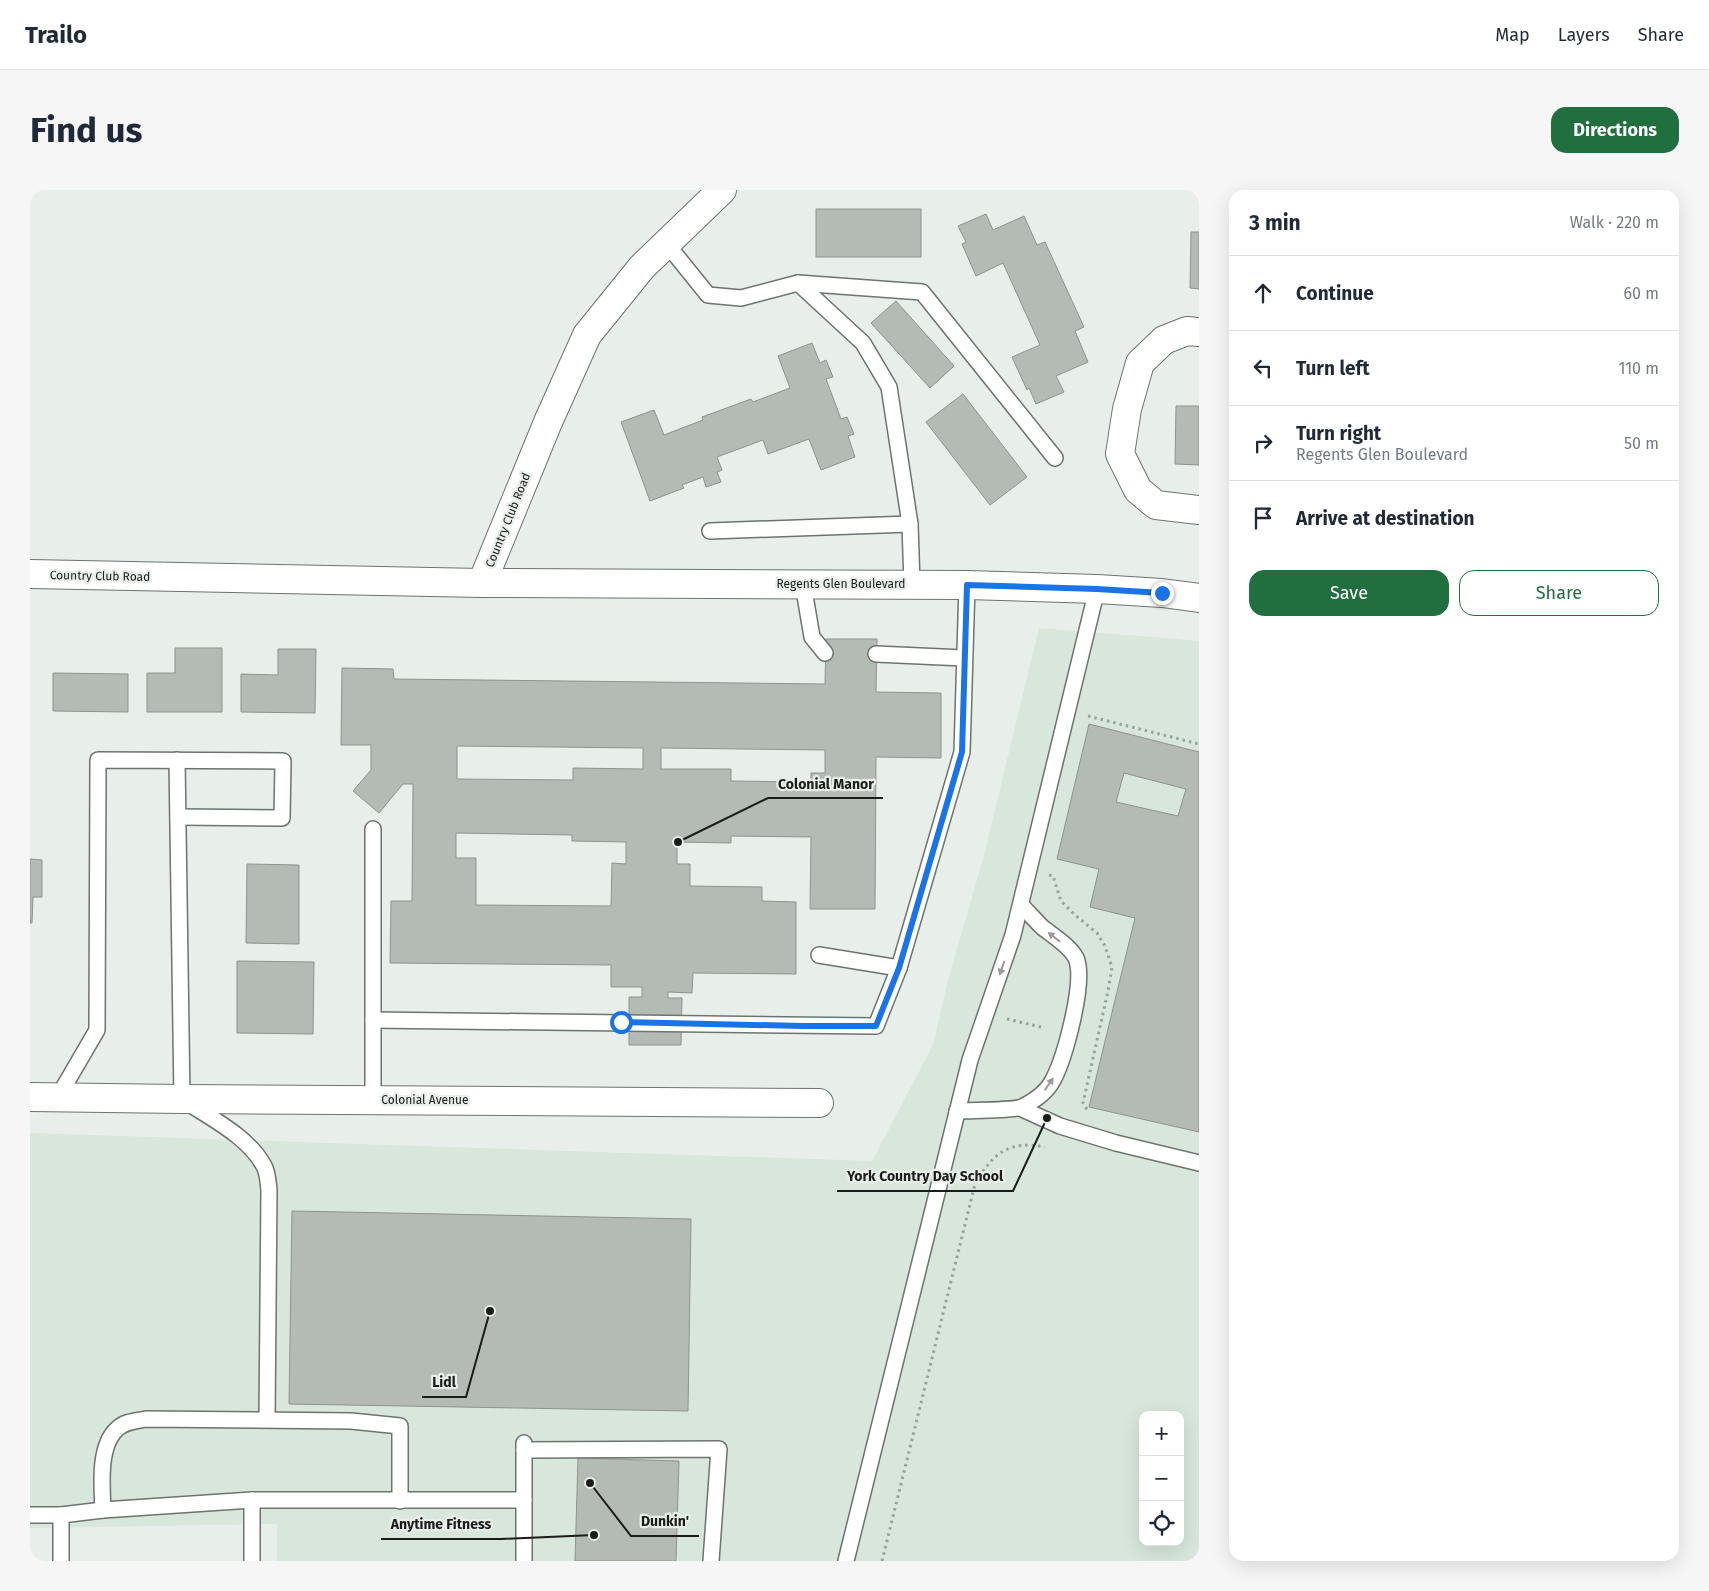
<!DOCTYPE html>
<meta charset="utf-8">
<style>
body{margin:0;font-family:"Fira Sans",sans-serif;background:#f6f6f7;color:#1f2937}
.controls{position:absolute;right:15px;bottom:15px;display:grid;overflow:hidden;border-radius:10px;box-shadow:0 5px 20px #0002}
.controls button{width:45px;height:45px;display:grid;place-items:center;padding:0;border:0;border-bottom:1px solid #e0e1e3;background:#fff;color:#1f2937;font:25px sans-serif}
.stop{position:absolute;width:15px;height:15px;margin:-11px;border:4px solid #1a73e8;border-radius:50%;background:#fff}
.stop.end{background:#1a73e8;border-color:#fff;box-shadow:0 1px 5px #0008}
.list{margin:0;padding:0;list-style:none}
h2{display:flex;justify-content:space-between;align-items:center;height:65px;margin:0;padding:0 20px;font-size:21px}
h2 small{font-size:16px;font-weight:400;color:#747a83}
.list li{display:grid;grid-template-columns:32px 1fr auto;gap:15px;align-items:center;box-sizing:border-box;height:75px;padding:0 20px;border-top:1px solid #e0e1e3}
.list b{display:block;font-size:19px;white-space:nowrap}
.list p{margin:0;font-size:16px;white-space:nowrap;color:#747a83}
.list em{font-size:16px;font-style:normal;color:#747a83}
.actions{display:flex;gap:10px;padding:15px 20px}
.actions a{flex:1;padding:11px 0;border:1px solid #216f3f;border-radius:15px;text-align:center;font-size:18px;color:#216f3f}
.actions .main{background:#216f3f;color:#fff}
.icon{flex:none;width:28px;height:28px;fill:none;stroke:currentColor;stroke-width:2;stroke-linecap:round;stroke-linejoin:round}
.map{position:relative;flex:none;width:1169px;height:1371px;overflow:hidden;border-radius:15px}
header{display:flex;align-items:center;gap:30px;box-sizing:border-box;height:70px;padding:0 25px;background:#fff;border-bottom:1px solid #e0e1e3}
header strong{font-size:24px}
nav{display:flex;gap:28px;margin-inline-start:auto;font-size:18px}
.intro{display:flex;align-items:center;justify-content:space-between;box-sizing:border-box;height:120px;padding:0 30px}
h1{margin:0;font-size:35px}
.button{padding:12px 22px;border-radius:15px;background:#216f3f;color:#fff;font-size:18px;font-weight:700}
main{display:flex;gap:30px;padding:0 30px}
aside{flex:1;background:#fff;border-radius:15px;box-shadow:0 5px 20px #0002}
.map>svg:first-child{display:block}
</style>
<header>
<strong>Trailo</strong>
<nav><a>Map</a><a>Layers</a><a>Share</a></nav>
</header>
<div class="intro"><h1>Find us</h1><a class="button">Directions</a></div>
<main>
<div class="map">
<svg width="1169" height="1371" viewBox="0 0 1169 1371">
<rect width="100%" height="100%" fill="#e8efea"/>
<path fill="#d8e6db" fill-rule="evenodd" d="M1009 438 1169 451V1371H247V1334L0 1338V943L842 971 903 855 918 790 953 669ZM1113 1225H1150V1352H1113Z"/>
<g fill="#b4bbb5" stroke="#8d938e" fill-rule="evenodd">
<rect x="786" y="19" width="105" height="48"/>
<path d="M956 24 963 40 994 26 1007 55 1015 52 1054 137 1045 141 1058 172 1026 186 1034 202 1006 214 999 198 997 200 982 167 1010 155 973 73 946 86 932 54 936 52 928 36Z"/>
<path d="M1161 42H1169V99L1160 98Z"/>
<path d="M866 111 924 176 900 198 841 133Z"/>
<path d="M782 153 790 173 796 170 803 187 796 189 811 229 817 227 824 244 818 246 825 267 791 280 779 249 738 264 733 250 687 267 692 280 687 282 691 292 676 297 673 287 652 295 654 298 620 311 591 232 624 220 634 245 673 230 672 227 721 209 723 212 760 198 748 166Z"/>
<path d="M933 204 997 287 960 315 896 232Z"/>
<path d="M1146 216H1169V275L1145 274Z"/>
<path d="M796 449H847L846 502 911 503V568L846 567 845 719H780L781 647 701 646V653L647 652V674H660V696L732 697V711L766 712V784L663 783 662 803 638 802V808H652L651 855H599V807H612V797H581V775L360 773 361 711H382L383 594H373L349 623 323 601 341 580V555H311L312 478 363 479 364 489 795 494ZM427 556 613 558V579L543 578V590L427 589ZM631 558 795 560V583H781V592L701 591V579H631ZM426 643 542 645V651L596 652V674L582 673 581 716 446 715V668H426Z"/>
<path d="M145 458H192V522H117V483H145Z"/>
<path d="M248 459H286L285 523 211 522V484L248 485Z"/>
<path d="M23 483 98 484V522L23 521Z"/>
<path d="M1059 534 1169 562V942L1059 917 1105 728 1060 717 1069 679 1027 669ZM1094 583 1156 599 1148 626 1086 612Z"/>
<path d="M0 669 12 670V707H3L2 733H0Z"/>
<path d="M217 674 269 675V754L216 753Z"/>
<path d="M207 771 284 772 283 844 207 843Z"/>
<path d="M262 1021 661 1029 658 1221 259 1214Z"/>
<path d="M548 1268 649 1271 646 1371H545Z"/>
</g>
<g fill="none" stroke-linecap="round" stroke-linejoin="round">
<defs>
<g id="lane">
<path d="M636 53 678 105 711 108 768 93 892 102 1025 268"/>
<path d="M768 93 833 153 859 197 880 334 882 394"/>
<path d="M680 341 880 334"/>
<path d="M773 394 782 447 795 463"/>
<path d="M846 464 934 468"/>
<path d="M147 570 152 909C180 928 218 946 234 976 238 983 238 993 239 1000L237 1229"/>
<path d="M789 765 869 778"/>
<path d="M343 830 846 836 869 778 932 562 937 395"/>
<path d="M28 907 67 840 68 570 253 571 252 628 148 627"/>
<path d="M343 910V639"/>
<path d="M990 918 1030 936 1086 953 1169 973"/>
<path d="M927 921C940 920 982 921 992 917 1004 911 1017 902 1023 890 1035 867 1056 791 1046 768 1039 755 1023 746 1012 737 1005 730 998 722 991 715"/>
<path d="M494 1260 689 1259 681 1371"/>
<path d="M73 1320C72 1297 68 1256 87 1239 95 1231 106 1231 116 1229L321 1231 370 1236V1311"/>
<path d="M0 1325H31L73 1320 222 1310H494"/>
<path d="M31 1325V1371"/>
<path d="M222 1371V1310"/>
<path d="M494 1371V1253"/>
<path d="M816 1371 940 870 983 745 1067 399"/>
</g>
<g id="street">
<path d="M1169 142 1157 141 1134 150 1110 173 1097 219 1090 264 1108 300 1126 315 1169 320"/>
<path d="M0 384 452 393 937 395 1067 399 1132 403 1169 408"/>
<path d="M452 393 518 232 557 145 612 77 692 0"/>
<path d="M0 907 152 909 789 913"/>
</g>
</defs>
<use href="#lane" stroke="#6d736e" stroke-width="18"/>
<use href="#street" stroke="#6d736e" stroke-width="30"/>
<g stroke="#9ba09c" stroke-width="3" stroke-dasharray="2.5 4" stroke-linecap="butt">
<path d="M1058 526 1169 554"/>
<path d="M1019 685 1023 686 1031 711 1045 725 1067 743 1075 756 1082 777 1078 801 1053 913 1058 921"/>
<path d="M977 829 1015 838"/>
<path d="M852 1371 945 994C963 963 979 950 1015 957"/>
</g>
<use href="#lane" stroke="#fff" stroke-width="15"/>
<use href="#street" stroke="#fff" stroke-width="28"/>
</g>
<defs><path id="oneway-solid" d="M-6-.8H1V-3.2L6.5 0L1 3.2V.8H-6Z" transform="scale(1.25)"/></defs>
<g fill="#989998">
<use href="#oneway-solid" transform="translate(1024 747) rotate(-142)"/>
<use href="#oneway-solid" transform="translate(972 778) rotate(109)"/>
<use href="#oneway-solid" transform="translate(1019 894) rotate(-55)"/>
</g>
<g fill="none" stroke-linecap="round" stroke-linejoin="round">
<path stroke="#1a73e8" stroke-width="6" d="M591 832 773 836H846L869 778 932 562 937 395 1067 399 1132 403"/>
</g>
<g text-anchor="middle" stroke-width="4.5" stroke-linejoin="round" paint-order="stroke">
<g font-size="12" fill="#1a1c1a" stroke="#e8efea">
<text transform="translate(478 330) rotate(-68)" y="4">Country Club Road</text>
<text transform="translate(70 386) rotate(1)" y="4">Country Club Road</text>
<text x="811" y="398">Regents Glen Boulevard</text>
<text x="395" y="914">Colonial Avenue</text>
</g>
</g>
<path fill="none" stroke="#1a1c1a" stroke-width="2" d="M648 652L738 608H853M1017 928L983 1001H807M460 1121L436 1207H392M560 1293L601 1346H669M564 1345L471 1349H351"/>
<g fill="#1a1c1a" stroke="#e8efea" stroke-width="2">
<circle cx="648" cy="652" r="5"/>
<circle cx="1017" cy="928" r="5"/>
<circle cx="460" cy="1121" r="5"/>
<circle cx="560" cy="1293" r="5"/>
<circle cx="564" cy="1345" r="5"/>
</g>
<g font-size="14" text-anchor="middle" font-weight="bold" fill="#1a1c1a" stroke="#e8efea" stroke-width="4.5" stroke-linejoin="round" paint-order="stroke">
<text x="796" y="599">Colonial Manor</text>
<text x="895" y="991">York Country Day School</text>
<text x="414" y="1197">Lidl</text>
<text x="635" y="1336">Dunkin'</text>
<text x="411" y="1339">Anytime Fitness</text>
</g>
</svg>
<div class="controls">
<button>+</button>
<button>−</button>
<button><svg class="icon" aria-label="locate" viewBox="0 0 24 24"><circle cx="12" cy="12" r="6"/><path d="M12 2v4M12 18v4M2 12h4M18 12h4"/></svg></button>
</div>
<div class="stop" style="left:591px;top:832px"></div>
<div class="stop end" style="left:1132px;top:403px"></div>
</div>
<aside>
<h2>3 min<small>Walk · 220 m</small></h2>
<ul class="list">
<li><svg class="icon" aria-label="ahead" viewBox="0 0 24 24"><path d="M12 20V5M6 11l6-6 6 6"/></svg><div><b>Continue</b></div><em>60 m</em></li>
<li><svg class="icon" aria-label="left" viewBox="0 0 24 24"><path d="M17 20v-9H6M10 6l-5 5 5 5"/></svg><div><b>Turn left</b></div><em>110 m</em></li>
<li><svg class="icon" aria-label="right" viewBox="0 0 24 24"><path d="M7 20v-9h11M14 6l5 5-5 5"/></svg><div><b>Turn right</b><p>Regents Glen Boulevard</p></div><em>50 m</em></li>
<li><svg class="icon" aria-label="arrive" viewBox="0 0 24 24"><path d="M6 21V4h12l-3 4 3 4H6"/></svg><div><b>Arrive at destination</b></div></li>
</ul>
<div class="actions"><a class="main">Save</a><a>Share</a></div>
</aside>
</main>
